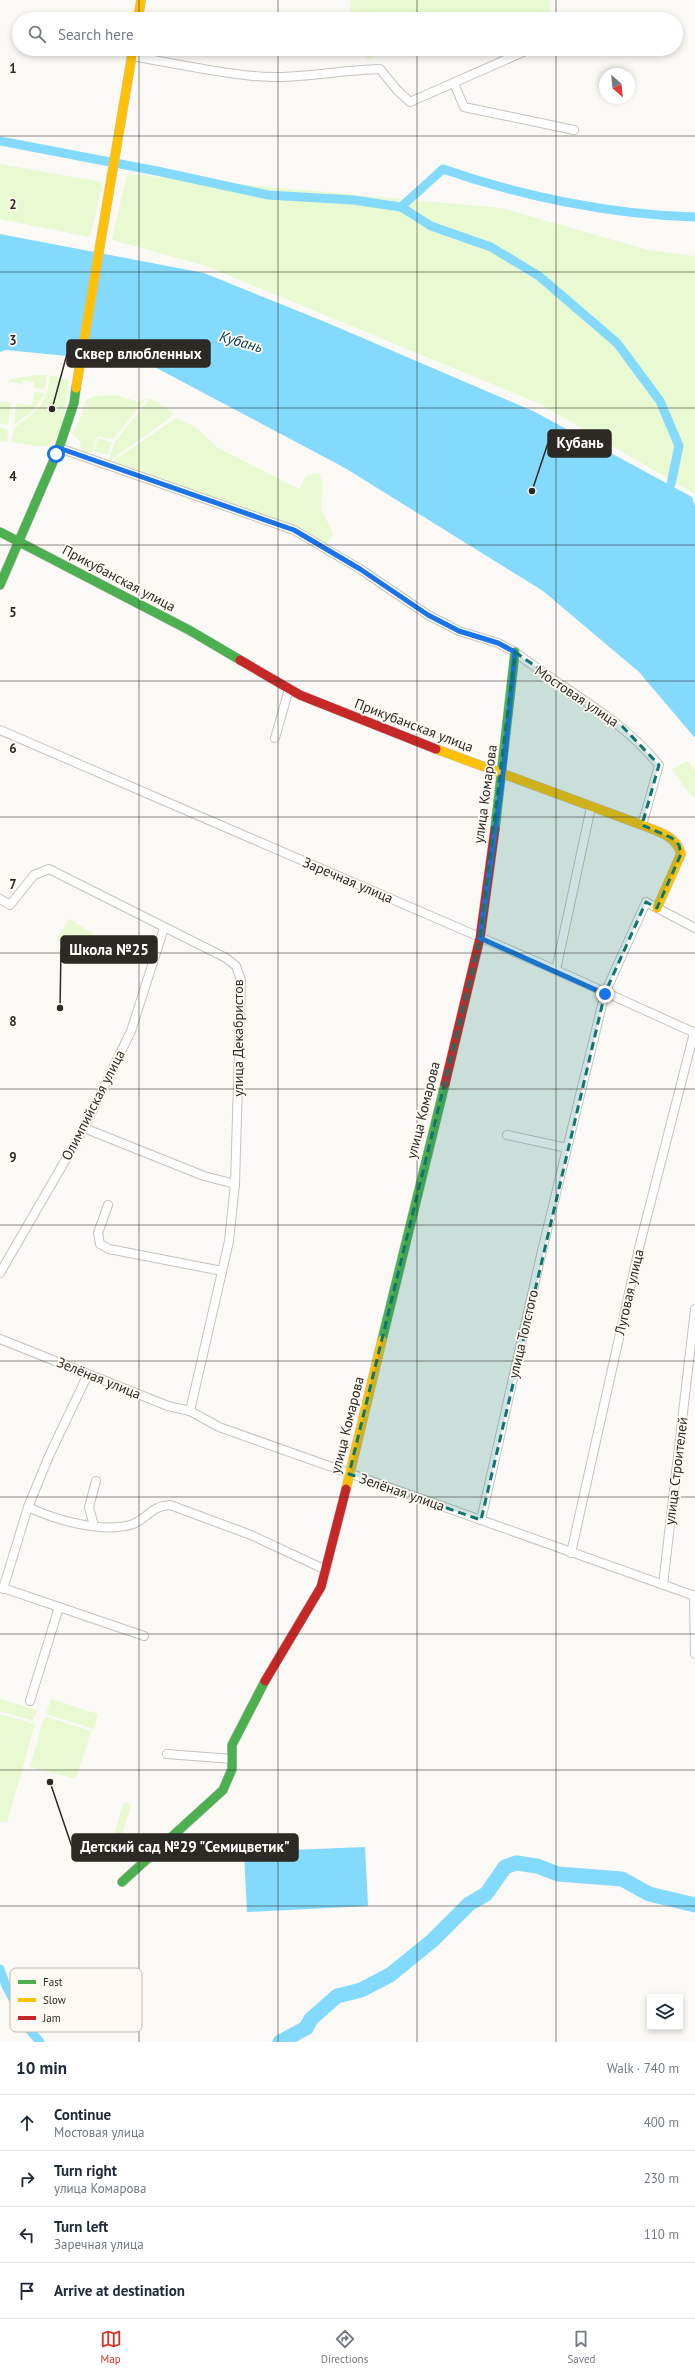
<!DOCTYPE html>
<meta charset="utf-8">
<style>
body{margin:0;font-family:"PT Sans",sans-serif;background:#f2f2f3;color:#1f2937}
.controls{position:absolute;right:12px;bottom:12px;display:grid;overflow:hidden;border-radius:0px;box-shadow:0 2px 6px #0003}
.controls button{width:36px;height:36px;display:grid;place-items:center;padding:0;border:0;border-bottom:1px solid #e0e1e3;background:#fff;color:#1f2937;font:20px sans-serif}
.compass{position:absolute;left:599px;top:68px;width:36px;height:36px;border-radius:50%;background:#fff;box-shadow:0 2px 6px #0003;rotate:153deg}
.stop{position:absolute;width:12px;height:12px;margin:-9px;border:3px solid #1a73e8;border-radius:50%;background:#fff}
.stop.end{background:#1a73e8;border-color:#fff;box-shadow:0 1px 4px #0008}
.list{margin:0;padding:0;list-style:none}
h2{display:flex;justify-content:space-between;align-items:center;height:52px;margin:0;padding:0 16px;font-size:17px}
h2 small{font-size:13px;font-weight:400;color:#747a83}
.list li{display:grid;grid-template-columns:26px 1fr auto;gap:12px;align-items:center;box-sizing:border-box;height:56px;padding:0 16px;border-top:1px solid #e0e1e3}
.list b{display:block;font-size:15px;white-space:nowrap}
.list p{margin:0;font-size:13px;white-space:nowrap;color:#747a83}
.list em{font-size:13px;font-style:normal;color:#747a83}
.icon{flex:none;width:22px;height:22px;fill:none;stroke:currentColor;stroke-width:2;stroke-linecap:round;stroke-linejoin:round}
.map{position:relative;flex:none;width:695px;height:2042px;overflow:hidden}
.search{position:absolute;background:#fff;box-shadow:0 2px 6px #0003;left:12px;right:12px;top:12px;height:44px;display:flex;align-items:center;gap:10px;box-sizing:border-box;padding:0 14px;border-radius:22px;color:#747a83;font-size:15px}
.sheet{height:276px;background:#fff}
nav{display:flex;justify-content:space-around;align-items:center;box-sizing:border-box;height:56px;border-top:1px solid #e0e1e3;background:#fff;font-size:11px;color:#747a83}
nav a{display:grid;justify-items:center;gap:2px}
nav .on{color:#d93025}
.map>svg:first-child{display:block}
</style>
<div class="map">
<svg width="695" height="2042" viewBox="0 0 695 2042">
<rect width="100%" height="100%" fill="#fbf9f6"/>
<g fill="#e9f9d2">
<path d="M350 0H549L553 19H352Z"/>
<path d="M359 49H436L412 57 386 52 368 59Z"/>
<path d="M0 164 103 182 90 237 0 219Z"/>
<path d="M127 174 501 208 648 250 695 256V494L538 403 206 266 112 240Z"/>
<path d="M37 375H47L45 389 34 388V382L23 380V385L13 382 8 383 10 379Z"/>
<path d="M50 375 69 380C68 393 63 441 48 446 38 448 21 443 11 442L15 427C38 411 47 404 50 375Z"/>
<path d="M34 392 45 393 34 410 14 425 16 403 32 405Z"/>
<path d="M116 395 139 402 147 398 113 439 97 436 92 452H85L80 448 81 442 72 434 82 415 86 400 95 396Z"/>
<path d="M150 398 173 412 171 417 111 460H108L115 442Z"/>
<path d="M0 401 11 403 8 425 0 424Z"/>
<path d="M176 418 196 427 218 448 299 489 306 476 319 473 323 484 321 508 333 534 326 545 298 527 113 461Z"/>
<path d="M0 427 8 430 7 442 0 441Z"/>
<path d="M98 438 112 442 108 455 94 451Z"/>
<path d="M688 761 695 770V798L687 791 672 769Z"/>
<path d="M69 919 109 943 96 964 56 940Z"/>
<path d="M0 1699 37 1710 33 1721 0 1711Z"/>
<path d="M51 1699 98 1714 94 1729 46 1714Z"/>
<path d="M0 1714 35 1724 7 1823 0 1821Z"/>
<path d="M47 1717 91 1731 77 1776 72 1778 30 1767 43 1720Z"/>
<path d="M128 1802 131 1806 119 1845 117 1849 112 1848 111 1845 123 1804Z"/>
</g>
<g fill="#84dafc">
<path d="M0 234 204 273 330 324 533 411 692 497 695 506V738L639 672 543 591 345 468 149 364 6 350 0 352Z"/>
<path d="M365 1847 368 1906 247 1912 244 1852Z"/>
</g>
<g fill="none" stroke-linecap="round" stroke-linejoin="round">
<g stroke="#84dafc" stroke-width="9">
<path d="M0 141 157 171 268 195 353 200 401 207"/>
<path d="M671 484 679 446 660 401 617 343 539 276 491 247 431 226 401 207 443 169C520 196 613 215 695 217"/>
<path d="M0 1969 6 1986 29 2029 40 2042"/>
</g>
<path stroke="#84dafc" stroke-width="15" d="M280 2042 306 2028 311 2019 337 1996 361 1990 390 1975 433 1940 469 1904 486 1894 505 1867 516 1863 537 1866 558 1874 622 1879 649 1894 695 1905"/>
<defs>
<g id="street">
<path d="M132 56C172 63 212 72 253 76 295 80 338 70 380 69L397 90 410 102 530 49"/>
<path d="M454 83 464 107 574 130"/>
<path d="M59 448 294 530 360 569 428 615 459 631 498 643 515 652C565 691 619 716 659 765L642 825"/>
<path d="M0 730 556 970 695 1033"/>
<path d="M275 738 289 689"/>
<path d="M0 899 10 905 34 875 49 869 226 958 236 966 241 980 235 1184 229 1241 190 1411"/>
<path d="M556 970 591 807"/>
<path d="M84 1128 204 1176 235 1184"/>
<path d="M507 1135 567 1148"/>
<path d="M108 1205 98 1233 100 1244 109 1249 222 1271"/>
<path d="M0 1273 84 1128 131 1031 164 928"/>
<path d="M0 1339 168 1406 190 1411 219 1427 695 1596"/>
<path d="M28 1507C55 1520 104 1534 133 1524 148 1518 151 1506 170 1505L251 1535 326 1570"/>
<path d="M481 1520 541 1255 605 993 646 902 695 928"/>
<path d="M94 1526 89 1507 96 1481"/>
<path d="M571 1553 640 1244 694 1033"/>
<path d="M663 1585 695 1309"/>
<path d="M0 1587 59 1607 30 1701"/>
<path d="M3 1589 28 1507 49 1456 88 1374"/>
<path d="M694 1596 695 1654"/>
<path d="M59 1607 144 1636"/>
<path d="M167 1754 232 1759"/>
</g>
<g id="fast">
<path d="M0 532 189 630 240 660"/>
<path d="M0 585 59 448 74 403 76 388"/>
<path d="M495 829 515 652"/>
<path d="M382 1340 445 1084"/>
<path d="M122 1882 223 1790 232 1769V1745L265 1681"/>
</g>
<g id="slow">
<path d="M138 19 141 0"/>
<path d="M76 388 133 49"/>
<path d="M436 749 642 825C658 832 676 835 681 854L657 908"/>
<path d="M346 1489 382 1340"/>
</g>
<g id="jam">
<path d="M240 660 300 695 436 749"/>
<path d="M445 1084 480 938 495 829"/>
<path d="M265 1681 321 1587 346 1489"/>
</g>
</defs>
<use href="#street" stroke="#c6c3bf" stroke-width="10"/>
<use href="#fast" stroke="#c6c3bf" stroke-width="10"/>
<use href="#slow" stroke="#c6c3bf" stroke-width="10"/>
<use href="#jam" stroke="#c6c3bf" stroke-width="10"/>
<use href="#street" stroke="#fefefe" stroke-width="8"/>
<use href="#fast" stroke="#4caf50" stroke-width="9"/>
<use href="#slow" stroke="#ffc107" stroke-width="9"/>
<use href="#jam" stroke="#c62828" stroke-width="9"/>
</g>
<g fill="none" stroke-linecap="round" stroke-linejoin="round">
<path stroke="#1a73e8" stroke-width="5" d="M56 454 59 448 294 530 360 569 428 615 459 631 498 643 515 652 503 774 480 938 605 994"/>
</g>
<path fill="#0f766e" fill-opacity="0.2" stroke="#0f766e" stroke-width="3" stroke-dasharray="8 5" stroke-linejoin="round" d="M515 652 622 726 659 765 642 825 672 838 679 845 681 854 657 908 646 902 605 993 481 1520 349 1474 480 938Z"/>
<path fill="none" stroke="#2d2924" stroke-width="1" stroke-opacity="0.55" d="M139 0V19M278 0V19M417 0V19M556 0V19M139 49V2042M278 49V2042M417 49V2042M556 49V2042M0 136H695M0 272H695M0 408H695M0 545H695M0 681H695M0 817H695M0 953H695M0 1089H695M0 1225H695M0 1361H695M0 1497H695M0 1634H695M0 1770H695M0 1906H695"/>
<g text-anchor="middle" stroke-width="3.5" stroke-linejoin="round" paint-order="stroke">
<g font-size="14" fill="#2d2924" stroke="#fef9f3">
<text transform="translate(119 578) rotate(28)" y="5">Прикубанская улица</text>
<text transform="translate(577 696) rotate(34)" y="5">Мостовая улица</text>
<text transform="translate(414 725) rotate(21)" y="5">Прикубанская улица</text>
<text transform="translate(485 794) rotate(-82)" y="5">улица Комарова</text>
<text transform="translate(348 880) rotate(23)" y="5">Заречная улица</text>
<text transform="translate(238 1038) rotate(-90)" y="5">улица Декабристов</text>
<text transform="translate(93 1105) rotate(-63)" y="5">Олимпийская улица</text>
<text transform="translate(423 1110) rotate(-76)" y="5">улица Комарова</text>
<text transform="translate(629 1292) rotate(-77)" y="5">Луговая улица</text>
<text transform="translate(523 1334) rotate(-77)" y="5">улица Толстого</text>
<text transform="translate(99 1378) rotate(22)" y="5">Зелёная улица</text>
<text transform="translate(347 1425) rotate(-76)" y="5">улица Комарова</text>
<text transform="translate(676 1471) rotate(-83)" y="5">улица Строителей</text>
<text transform="translate(402 1492) rotate(19)" y="5">Зелёная улица</text>
</g>
<g font-size="15" font-style="italic" fill="#094054" stroke="#fef9f3">
<text transform="translate(241 342) rotate(16)" y="5">Кубань</text>
</g>
</g>
<rect x="10" y="1968" width="132" height="64" rx="6" fill="#fef9f3" stroke="#bfbbb5" stroke-width="1"/>
<rect x="18" y="1980" width="18" height="4" fill="#4caf50"/>
<rect x="18" y="1998" width="18" height="4" fill="#ffc107"/>
<rect x="18" y="2016" width="18" height="4" fill="#c62828"/>
<g font-size="11" fill="#2d2924">
<text x="43" y="1986">Fast</text>
<text x="43" y="2004">Slow</text>
<text x="43" y="2022">Jam</text>
</g>
<g font-size="13" text-anchor="middle" font-weight="bold" fill="#2d2924" stroke="#fef9f3" stroke-width="3.5" stroke-linejoin="round" paint-order="stroke">
<text x="13" y="73">1</text>
<text x="13" y="209">2</text>
<text x="13" y="345">3</text>
<text x="13" y="481">4</text>
<text x="13" y="617">5</text>
<text x="13" y="753">6</text>
<text x="13" y="889">7</text>
<text x="13" y="1026">8</text>
<text x="13" y="1162">9</text>
</g>
<path fill="none" stroke="#2d2924" stroke-width="1.5" d="M52 409L67 354M532 491L548 443M60 1008L61 949M50 1782L72 1847"/>
<g fill="#2d2924" stroke="#fef9f3" stroke-width="1.5">
<circle cx="52" cy="409" r="4"/>
<circle cx="532" cy="491" r="4"/>
<circle cx="60" cy="1008" r="4"/>
<circle cx="50" cy="1782" r="4"/>
</g>
<g fill="#2d2924" stroke="#2d2924" stroke-width="1.5">
<rect x="67" y="340" width="143" height="27" rx="4"/>
<rect x="548" y="430" width="63" height="27" rx="4"/>
<rect x="61" y="936" width="96" height="27" rx="4"/>
<rect x="72" y="1834" width="226" height="27" rx="4"/>
</g>
<g font-size="15" text-anchor="middle" font-weight="bold" fill="#fff">
<text x="138" y="359">Сквер влюбленных</text>
<text x="580" y="448">Кубань</text>
<text x="109" y="955">Школа №25</text>
<text x="185" y="1852">Детский сад №29 "Семицветик"</text>
</g>
</svg>
<div class="controls">
<button><svg class="icon" aria-label="layers" viewBox="0 0 24 24"><path d="M12 4l9 5-9 5-9-5zM3 14l9 5 9-5"/></svg></button>
</div>
<svg class="compass" viewBox="-18 -18 36 36"><path d="M0-13l5 13h-10z" fill="#e53935"/><path d="M0 13l5-13h-10z" fill="#747a83"/></svg>
<div class="stop" style="left:56px;top:454px"></div>
<div class="stop end" style="left:605px;top:994px"></div>
<div class="search"><svg class="icon" aria-label="search" viewBox="0 0 24 24"><circle cx="10" cy="10" r="6"/><path d="M15 15l6 6"/></svg>Search here</div>
</div>
<section class="sheet">
<h2>10 min<small>Walk · 740 m</small></h2>
<ul class="list">
<li><svg class="icon" aria-label="ahead" viewBox="0 0 24 24"><path d="M12 20V5M6 11l6-6 6 6"/></svg><div><b>Continue</b><p>Мостовая улица</p></div><em>400 m</em></li>
<li><svg class="icon" aria-label="right" viewBox="0 0 24 24"><path d="M7 20v-9h11M14 6l5 5-5 5"/></svg><div><b>Turn right</b><p>улица Комарова</p></div><em>230 m</em></li>
<li><svg class="icon" aria-label="left" viewBox="0 0 24 24"><path d="M17 20v-9H6M10 6l-5 5 5 5"/></svg><div><b>Turn left</b><p>Заречная улица</p></div><em>110 m</em></li>
<li><svg class="icon" aria-label="arrive" viewBox="0 0 24 24"><path d="M6 21V4h12l-3 4 3 4H6"/></svg><div><b>Arrive at destination</b></div></li>
</ul>
</section>
<nav>
<a class="on"><svg class="icon" aria-label="map" viewBox="0 0 24 24"><path d="M3 6l6-2 6 2 6-2v14l-6 2-6-2-6 2zM9 4v14M15 6v14"/></svg>Map</a>
<a><svg class="icon" aria-label="directions" viewBox="0 0 24 24"><path d="M12 3l9 9-9 9-9-9zM9 14v-3h6M13 9l2 2-2 2"/></svg>Directions</a>
<a><svg class="icon" aria-label="saved" viewBox="0 0 24 24"><path d="M7 4h10v16l-5-4-5 4z"/></svg>Saved</a>
</nav>
